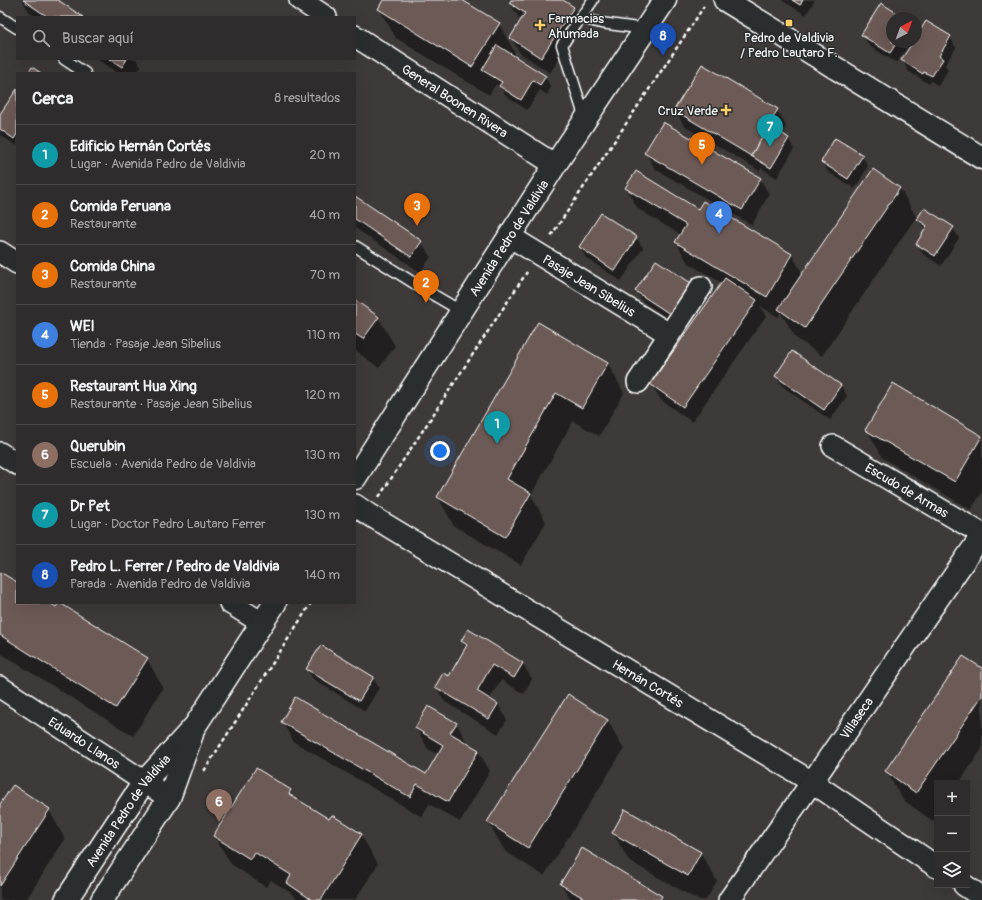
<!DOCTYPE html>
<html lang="es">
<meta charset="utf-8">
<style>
body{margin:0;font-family:Pangolin,sans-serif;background:#363434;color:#f1f3f6}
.controls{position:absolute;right:12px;bottom:12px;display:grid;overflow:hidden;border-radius:0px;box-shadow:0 4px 16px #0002}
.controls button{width:36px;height:36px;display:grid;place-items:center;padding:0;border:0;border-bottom:1px solid #494848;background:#2e2c2c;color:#f1f3f6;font:20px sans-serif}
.compass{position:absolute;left:886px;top:12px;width:36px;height:36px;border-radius:50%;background:#2e2c2c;box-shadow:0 4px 16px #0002;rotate:41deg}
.you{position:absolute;left:440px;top:451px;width:14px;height:14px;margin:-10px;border:3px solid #fff;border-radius:50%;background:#1a73e8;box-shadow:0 0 0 6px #1a73e833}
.badge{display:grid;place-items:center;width:26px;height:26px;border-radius:50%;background:#e69b98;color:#fff;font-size:13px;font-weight:700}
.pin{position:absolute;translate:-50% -33px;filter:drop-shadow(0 1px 2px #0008)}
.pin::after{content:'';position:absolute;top:21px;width:14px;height:12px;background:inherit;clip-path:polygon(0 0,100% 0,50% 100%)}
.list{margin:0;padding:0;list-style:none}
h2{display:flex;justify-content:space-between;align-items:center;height:52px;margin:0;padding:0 16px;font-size:17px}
h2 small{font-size:13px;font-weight:400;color:#a7a7a9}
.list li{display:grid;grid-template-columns:26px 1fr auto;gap:12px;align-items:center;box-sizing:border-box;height:60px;padding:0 16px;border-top:1px solid #494848}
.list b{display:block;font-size:15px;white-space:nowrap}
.list p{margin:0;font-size:13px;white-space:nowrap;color:#a7a7a9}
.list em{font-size:13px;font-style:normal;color:#a7a7a9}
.icon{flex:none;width:22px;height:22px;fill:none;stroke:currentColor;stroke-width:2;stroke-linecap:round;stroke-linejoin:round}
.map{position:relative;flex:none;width:982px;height:900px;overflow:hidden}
.search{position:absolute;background:#2e2c2c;box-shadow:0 4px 16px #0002;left:16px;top:16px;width:340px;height:44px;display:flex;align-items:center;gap:10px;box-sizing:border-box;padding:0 14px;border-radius:0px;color:#a7a7a9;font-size:15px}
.panel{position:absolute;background:#2e2c2c;box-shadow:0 4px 16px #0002;left:16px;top:72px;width:340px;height:532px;border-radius:0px}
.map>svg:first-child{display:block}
</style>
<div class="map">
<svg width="982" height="900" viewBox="0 0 982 900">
<rect width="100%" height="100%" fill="#3e3a3a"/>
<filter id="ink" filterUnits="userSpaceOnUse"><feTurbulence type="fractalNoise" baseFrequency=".025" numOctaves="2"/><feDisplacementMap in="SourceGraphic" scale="8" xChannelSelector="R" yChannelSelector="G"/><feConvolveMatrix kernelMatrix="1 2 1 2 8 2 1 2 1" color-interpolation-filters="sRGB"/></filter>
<g filter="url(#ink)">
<g fill="#0007">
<path d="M22 0H56L81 17H35L30 13Z"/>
<path d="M385 0H460L499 24 515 53 513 56 545 77 551 87 547 95 540 90 527 110 506 96 501 88 496 84 489 95 396 38 379 9Z"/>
<path d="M512 0H561L573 7 582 23 550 73 520 53 511 38 522 20 519 18 510 3Z"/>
<path d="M781 0H815L806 15Z"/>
<path d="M882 5 903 18H892V42H910L897 63 869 46 863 35Z"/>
<path d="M950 37 956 48 945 65 948 70 938 86 931 81 929 84 908 71 902 60 914 42H916V38Z"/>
<path d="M97 59H136L141 67 137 73H118Z"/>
<path d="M17 91V146L0 135V115Z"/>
<path d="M675 110H777L786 126 781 134 788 138 794 149 777 178 761 168 760 171 684 126Z"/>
<path d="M646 153 760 179 769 194 752 225 655 169Z"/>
<path d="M862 156 868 166 855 189 828 172 822 162Z"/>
<path d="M626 188 699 210 704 202 792 255 803 274 900 188 916 217 822 356 796 338 781 313 778 317 760 306 766 316 692 422 661 400 651 384 722 283 688 263 676 242 681 235 638 209Z"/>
<path d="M355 197 421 242 431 257 420 272 355 228Z"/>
<path d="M918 219 953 228 959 238 941 266 923 254 917 244 926 231Z"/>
<path d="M636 237 643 248 621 281 586 258 580 248Z"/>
<path d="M690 283 696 294 676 324 643 302 636 291Z"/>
<path d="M355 301 378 317 395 346 379 368 355 350Z"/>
<path d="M538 324 608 364 624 393 599 436 573 421 531 495 546 522 521 565 454 526 438 497Z"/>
<path d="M792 352 841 386 847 396 830 420 782 386 776 376Z"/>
<path d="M867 430 981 437 982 438V492L971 510 883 458Z"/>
<path d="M0 573 17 583V603H48L147 659 163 688 133 736 0 653Z"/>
<path d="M468 630 523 664 532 679 524 694 501 680 489 700 498 704 507 720 498 734 445 702 436 687 449 677 466 649 462 641Z"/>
<path d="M307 669 373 678 379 688 365 711 313 679Z"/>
<path d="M982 669V749L959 783H937V815L933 821 903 800 886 771Z"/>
<path d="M568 696 608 721 624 749 544 876 505 851 488 822Z"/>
<path d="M282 722 427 776 439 755 428 749 416 728 456 723 468 744 478 751 490 771 460 822 429 804 422 817 294 742Z"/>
<path d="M291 791 295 799 330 821 361 835 378 864 355 900H297L294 895 271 880 266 887 231 864 214 836Z"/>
<path d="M0 806 49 810 65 839 26 900H0Z"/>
<path d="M613 833 700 852 717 881 706 900H698L629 861Z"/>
<path d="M561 884 661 897 663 900H571Z"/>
</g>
<g fill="#6c5a56" stroke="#fff">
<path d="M23 0H58L83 17H48Z"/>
<path d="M383 0H462L500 23 472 67 378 9Z"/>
<path d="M511 0H563L574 7 541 58 510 38 525 13 509 3Z"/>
<path d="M792 0H803L800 5Z"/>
<path d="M881 3 905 18H892V42H897L890 53 861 35Z"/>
<path d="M926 21 951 36 939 56 943 59 932 76 924 72 923 74 901 60 913 42H916V37Z"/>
<path d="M497 45 546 76 540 85 533 80 521 100 499 86 502 82 482 70Z"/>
<path d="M110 59H127L122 67Z"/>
<path d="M702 64 778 109 751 156 674 110Z"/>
<path d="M32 67 41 73H28Z"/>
<path d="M17 89V134L14 139 0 129V114Z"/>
<path d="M663 122 761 178 742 210 644 153Z"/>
<path d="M769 125 789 138 771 168 751 156Z"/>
<path d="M835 138 863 155 848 179 821 162Z"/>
<path d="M873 169 900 188 805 328 778 309Z"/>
<path d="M636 171 698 209 703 201 792 254 767 297 675 242 686 225 625 188Z"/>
<path d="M355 196 422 241 411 257 355 219Z"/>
<path d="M924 208 954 227 935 256 916 244 927 226 917 219Z"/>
<path d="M601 213 637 237 615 271 579 247Z"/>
<path d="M656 260 691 283 670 314 635 291Z"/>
<path d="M725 278 757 300 683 407 650 384Z"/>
<path d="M355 300 379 317 363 339 355 334Z"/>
<path d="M538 322 608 363 582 408 556 393 507 479 531 493 505 537 437 497Z"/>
<path d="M792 351 841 385 824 410 775 376Z"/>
<path d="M893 383 982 436 955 482 865 430Z"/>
<path d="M0 572 17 582V603H50L56 607 59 603H60L148 658 116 708 0 635Z"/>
<path d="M468 629 523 663 514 678 492 665 477 691 498 704 489 719 435 687 443 673 449 676 467 645 461 641Z"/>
<path d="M321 645 374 677 359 701 306 669Z"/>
<path d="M963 656 982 668V696L916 793 885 771Z"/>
<path d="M568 694 608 720 528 848 487 822Z"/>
<path d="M295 697 426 774 443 745 415 728 428 706 457 723 450 733 479 750 448 802 417 784 410 797 281 722Z"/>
<path d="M256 768 291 790 289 794 329 819 332 815 362 834 321 900H312L287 883 291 875 254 852 250 859 213 836Z"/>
<path d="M13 785 50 809 0 886V804Z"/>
<path d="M625 809 701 852 688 876 612 833Z"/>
<path d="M582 848 662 896 660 900H587L560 884Z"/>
</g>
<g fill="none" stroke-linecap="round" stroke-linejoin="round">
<defs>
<g id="lane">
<path d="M0 17 17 28"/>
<path d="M581 18 601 23 645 29"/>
<path d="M64 59 85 73"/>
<path d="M585 119 562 45 593 0"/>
<path d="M355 246 425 290 461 311"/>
</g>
<g id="street">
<path d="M300 0 326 17"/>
<path id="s1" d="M355 36 555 165"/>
<path id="s2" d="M509 236 669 334"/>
<path d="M0 252 17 263"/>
<path d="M638 382 701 287"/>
<path id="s3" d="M833 446 982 534"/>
<path d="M0 453 17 464"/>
<path id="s4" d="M355 505 368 514 812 782 937 867"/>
<path d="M230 603 262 623"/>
<path id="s5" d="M0 687 169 798"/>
<path d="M964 885 982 897"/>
<path id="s6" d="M729 900 812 782 982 535"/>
</g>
<g id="secondary">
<path d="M725 0 982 158"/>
<path id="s7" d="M355 478 555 165 665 0"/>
<path id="s8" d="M66 900 144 782 195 726 275 603"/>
<path d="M102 900 169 798 192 734"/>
</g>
</defs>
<use href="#lane" stroke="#fff" stroke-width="13"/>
<use href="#street" stroke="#fff" stroke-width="24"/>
<use href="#secondary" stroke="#fff" stroke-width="25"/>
<g stroke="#fff" stroke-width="2.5" stroke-dasharray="4 3" stroke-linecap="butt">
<path d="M551 236 694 22 704 6"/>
<path d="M379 497 527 272"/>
<path d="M204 771 311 603"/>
</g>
<use href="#lane" stroke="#2a2d2e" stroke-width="10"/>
<use href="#street" stroke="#2a2d2e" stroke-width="21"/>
<use href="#secondary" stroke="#2a2d2e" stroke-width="22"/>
</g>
</g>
<g fill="#ffd166" stroke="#2a2d2e" stroke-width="1.5">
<rect x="785" y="19" width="8" height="8" rx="2"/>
<path d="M538 19h4v4h4v4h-4v4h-4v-4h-4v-4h4z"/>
<path d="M724 104h4v4h4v4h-4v4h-4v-4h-4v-4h4z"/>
</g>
<g text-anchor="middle" stroke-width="3" stroke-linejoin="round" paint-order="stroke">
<g font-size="13" fill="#fff" stroke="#2a2d2e" text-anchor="start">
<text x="548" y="23">Farmacias<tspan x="548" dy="15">Ahumada</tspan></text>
<text x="789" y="42" text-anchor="middle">Pedro de Valdivia<tspan x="789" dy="15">/ Pedro Lautaro F.</tspan></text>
<text x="718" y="115" text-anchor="end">Cruz Verde</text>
</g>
<g font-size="13" fill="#fff" stroke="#2a2d2e">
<text dy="5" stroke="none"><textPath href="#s1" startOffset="119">General Boonen Rivera</textPath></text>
<text dy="5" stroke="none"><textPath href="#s7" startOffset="285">Avenida Pedro de Valdivia</textPath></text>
<text dy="5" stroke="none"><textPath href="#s2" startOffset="94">Pasaje Jean Sibelius</textPath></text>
<text dy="5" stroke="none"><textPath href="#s3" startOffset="86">Escudo de Armas</textPath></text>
<text dy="5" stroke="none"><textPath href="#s4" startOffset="343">Hernán Cortés</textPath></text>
<text dy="5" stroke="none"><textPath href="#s6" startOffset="222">Villaseca</textPath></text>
<text dy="5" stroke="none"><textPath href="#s5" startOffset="101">Eduardo Llanos</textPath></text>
<text dy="5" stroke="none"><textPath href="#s8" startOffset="109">Avenida Pedro de Valdivia</textPath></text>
</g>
</g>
</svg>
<div class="controls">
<button>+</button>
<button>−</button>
<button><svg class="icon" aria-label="layers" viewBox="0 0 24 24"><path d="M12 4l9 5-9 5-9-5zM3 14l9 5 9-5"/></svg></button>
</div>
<svg class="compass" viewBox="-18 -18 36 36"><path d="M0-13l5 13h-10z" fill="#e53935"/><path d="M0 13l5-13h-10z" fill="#a7a7a9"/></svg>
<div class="you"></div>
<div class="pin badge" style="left:497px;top:444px;background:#0f9aa8">1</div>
<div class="pin badge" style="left:426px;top:303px;background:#e8710a">2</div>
<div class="pin badge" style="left:417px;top:226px;background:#e8710a">3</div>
<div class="pin badge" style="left:719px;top:234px;background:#3f7fe0">4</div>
<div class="pin badge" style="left:702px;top:165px;background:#e8710a">5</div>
<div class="pin badge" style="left:219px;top:822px;background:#8d6e63">6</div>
<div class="pin badge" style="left:770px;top:147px;background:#0f9aa8">7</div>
<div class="pin badge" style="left:663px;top:56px;background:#1a4fb4">8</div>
<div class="search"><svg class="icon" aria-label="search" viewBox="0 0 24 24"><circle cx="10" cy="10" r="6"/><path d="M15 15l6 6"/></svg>Buscar aquí</div>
<section class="panel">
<h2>Cerca<small>8 resultados</small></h2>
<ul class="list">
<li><span class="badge" style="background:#0f9aa8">1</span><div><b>Edificio Hernán Cortés</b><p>Lugar · Avenida Pedro de Valdivia</p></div><em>20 m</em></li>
<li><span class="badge" style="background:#e8710a">2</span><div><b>Comida Peruana</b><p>Restaurante</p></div><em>40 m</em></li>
<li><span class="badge" style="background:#e8710a">3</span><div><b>Comida China</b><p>Restaurante</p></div><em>70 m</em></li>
<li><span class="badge" style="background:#3f7fe0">4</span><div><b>WEI</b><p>Tienda · Pasaje Jean Sibelius</p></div><em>110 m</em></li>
<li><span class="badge" style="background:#e8710a">5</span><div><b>Restaurant Hua Xing</b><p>Restaurante · Pasaje Jean Sibelius</p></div><em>120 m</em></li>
<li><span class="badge" style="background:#8d6e63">6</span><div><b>Querubin</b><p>Escuela · Avenida Pedro de Valdivia</p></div><em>130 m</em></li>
<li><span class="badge" style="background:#0f9aa8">7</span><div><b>Dr Pet</b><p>Lugar · Doctor Pedro Lautaro Ferrer</p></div><em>130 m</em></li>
<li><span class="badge" style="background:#1a4fb4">8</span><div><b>Pedro L. Ferrer / Pedro de Valdivia</b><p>Parada · Avenida Pedro de Valdivia</p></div><em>140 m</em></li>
</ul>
</section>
</div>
